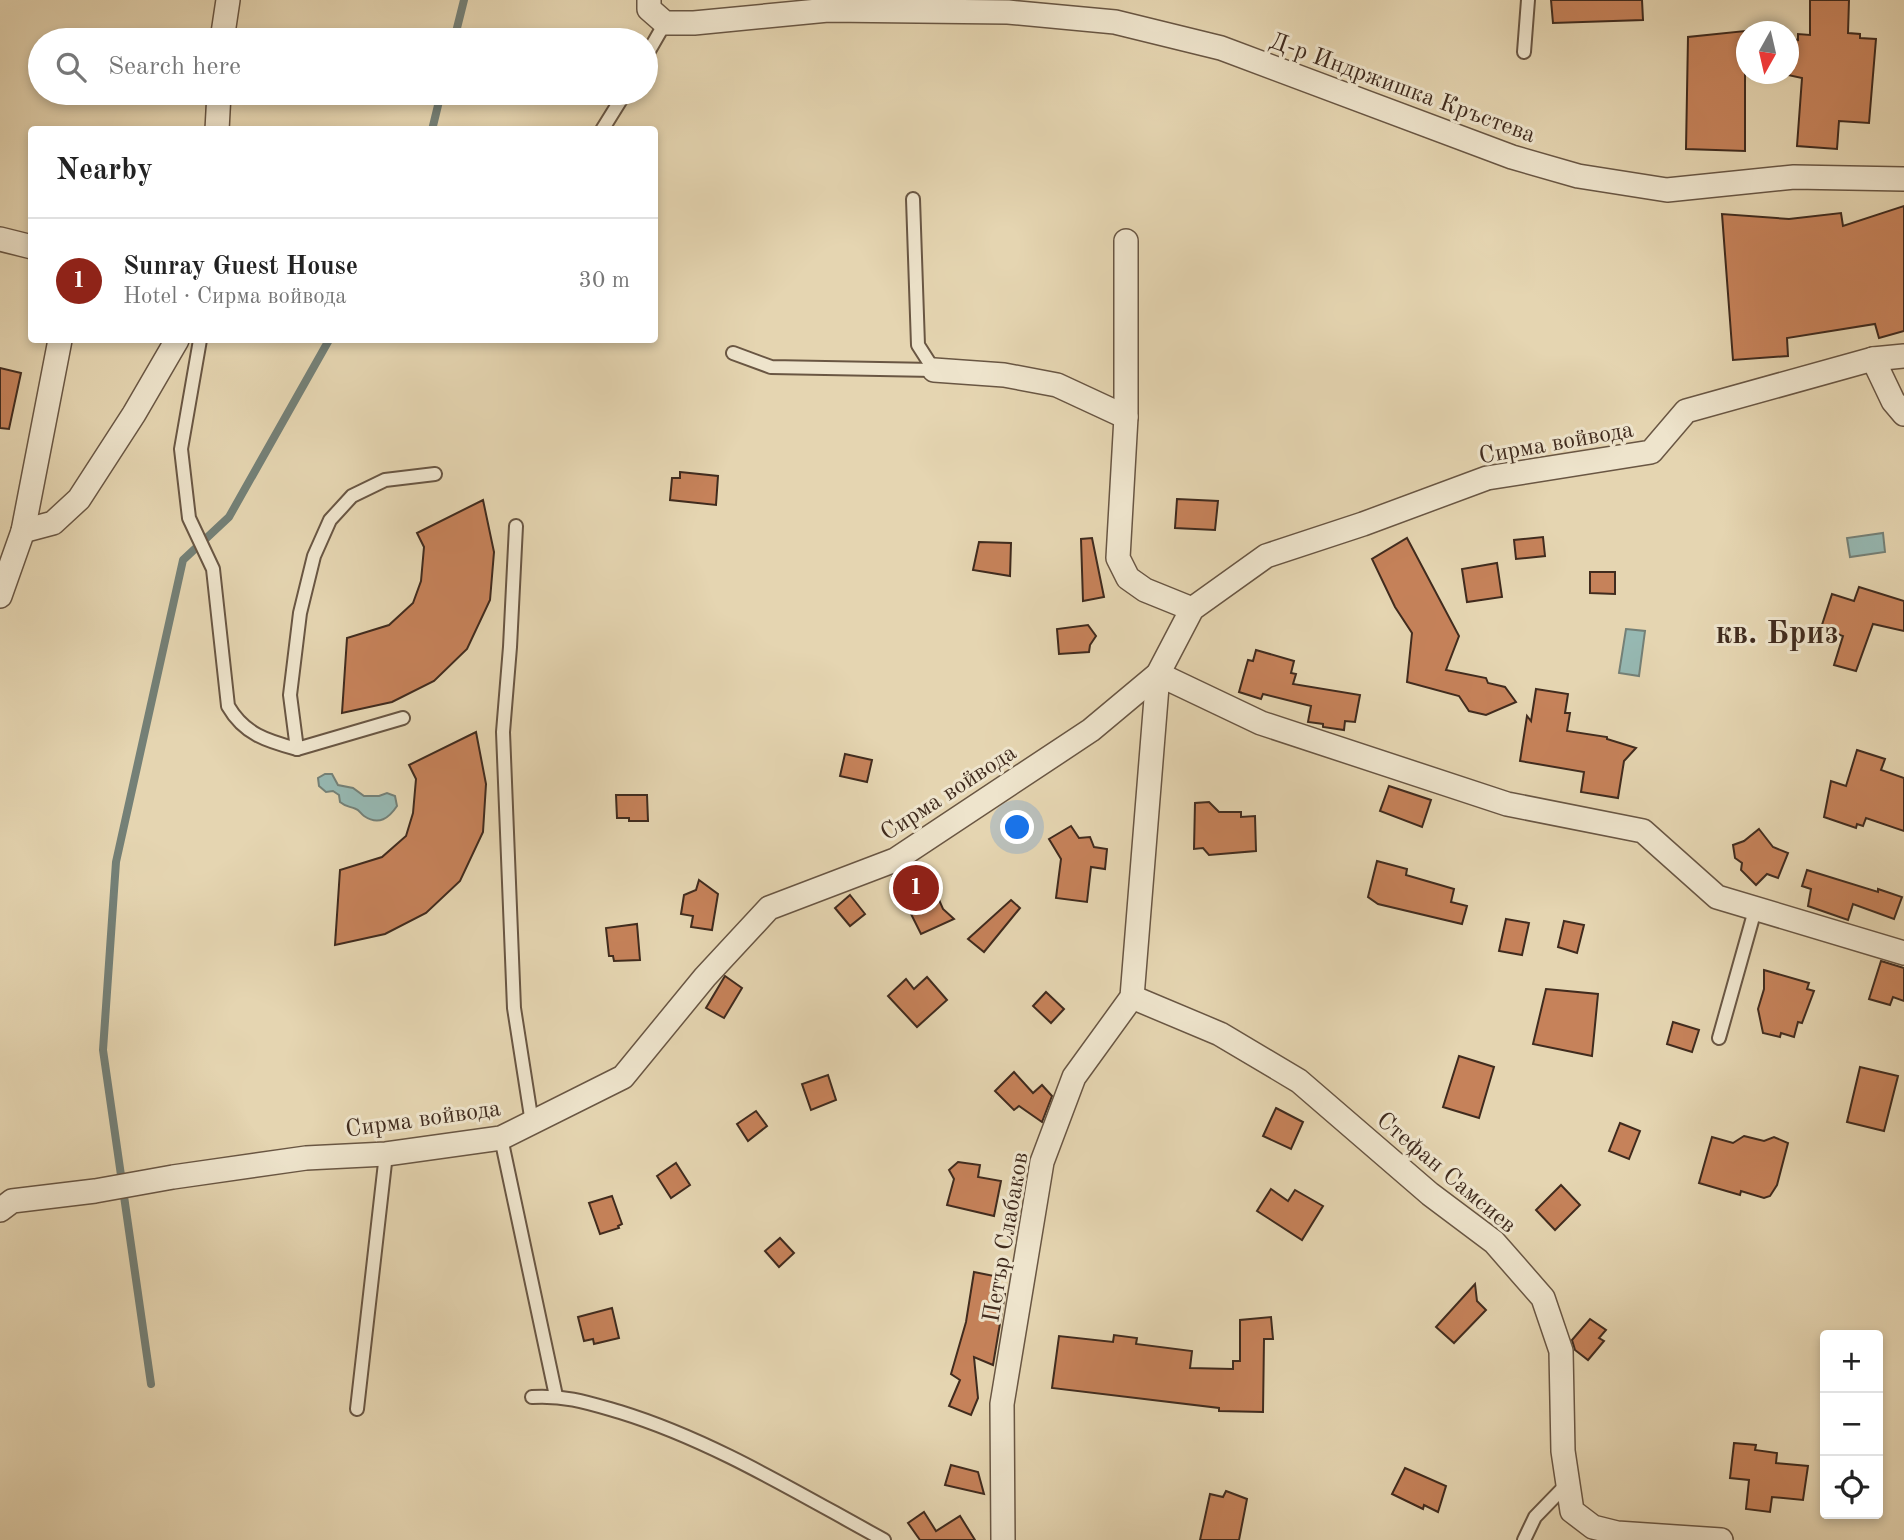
<!DOCTYPE html>
<meta charset="utf-8">
<style>
body{margin:0;font-family:"Old Standard TT",serif;background:#f2f2f2;color:#222}
.controls{position:absolute;right:21px;bottom:21px;display:grid;overflow:hidden;border-radius:7px;box-shadow:0 4px 10px #0003}
.controls button{width:63px;height:63px;display:grid;place-items:center;padding:0;border:0;border-bottom:2px solid #e0e0e0;background:#fff;color:#222;font:35px sans-serif}
.compass{position:absolute;left:1736px;top:21px;width:63px;height:63px;border-radius:50%;background:#fff;box-shadow:0 4px 10px #0003;rotate:188deg}
.you{position:absolute;left:1018px;top:828px;width:24px;height:24px;margin:-18px;border:5px solid #fff;border-radius:50%;background:#1a73e8;box-shadow:0 0 0 10px #1a73e833}
.badge{display:grid;place-items:center;width:46px;height:46px;border-radius:50%;background:#8f2418;color:#fff;font-size:23px;font-weight:700}
.pin{position:absolute;translate:-50% -50%;border:4px solid #fff;box-shadow:0 2px 7px #0006}
.list{margin:0;padding:0;list-style:none}
h2{display:flex;justify-content:space-between;align-items:center;height:91px;margin:0;padding:0 28px;font-size:30px}
h2 small{font-size:23px;font-weight:400;color:#767676}
.list li{display:grid;grid-template-columns:46px 1fr auto;gap:21px;align-items:center;box-sizing:border-box;height:126px;padding:0 28px;border-top:2px solid #e0e0e0}
.list b{display:block;font-size:26px;white-space:nowrap}
.list p{margin:0;font-size:23px;white-space:nowrap;color:#767676}
.list em{font-size:23px;font-style:normal;color:#767676}
.icon{flex:none;width:38px;height:38px;fill:none;stroke:currentColor;stroke-width:2;stroke-linecap:round;stroke-linejoin:round}
.map{position:relative;flex:none;width:1904px;height:1540px;overflow:hidden}
.search{position:absolute;background:#fff;box-shadow:0 4px 10px #0003;left:28px;top:28px;width:630px;height:77px;display:flex;align-items:center;gap:18px;box-sizing:border-box;padding:0 24px;border-radius:38px;color:#767676;font-size:26px}
.panel{position:absolute;background:#fff;box-shadow:0 4px 10px #0003;left:28px;top:126px;width:630px;height:217px;border-radius:7px}
.map>svg:first-child{display:block}
</style>
<div class="map">
<svg width="1904" height="1540" viewBox="0 0 1904 1540">
<rect width="100%" height="100%" fill="#e5d5b1"/>
<filter id="stains"><feTurbulence type="fractalNoise" baseFrequency=".00286" numOctaves="4"/><feColorMatrix values="0 0 0 0 .2 0 0 0 0 .09 0 0 0 0 .02 0 0 0 .5 -.17"/></filter>
<radialGradient id="worn" r=".72"><stop offset=".6" stop-color="#630" stop-opacity="0"/><stop offset="1" stop-color="#630" stop-opacity=".3"/></radialGradient>
<g fill="#96b8b2" stroke="#748077" stroke-width="2">
<path d="M1883 533 1885 552 1850 557 1847 538Z"/>
<path d="M1626 629 1645 631 1639 676 1619 673Z"/>
<path d="M325 774H332L338 785 353 788 364 796H379L387 793 395 796 397 806C389 818 379 826 364 816 361 814 359 810 356 809 349 806 346 807 340 802L339 795 333 791 326 792 319 786 318 778Z"/>
</g>
<g fill="none" stroke-linecap="round" stroke-linejoin="round">
<g stroke="#748077" stroke-width="8">
<path d="M454 40 464 0"/>
<path d="M432 130 441 93"/>
<path d="M151 1384 103 1050 116 862 183 560 229 517 329 340"/>
</g>
</g>
<g fill="#c6825a" stroke="#402b1e" stroke-width="2">
<path d="M1551 0H1642L1643 20 1553 23Z"/>
<path d="M1810 0H1849L1848 33 1860 34V38L1876 39 1869 123 1839 121 1837 149 1797 146 1802 78 1788 75V38L1798 40V34L1810 35Z"/>
<path d="M1745 31V151L1686 149 1688 37Z"/>
<path d="M1904 206V331L1879 338 1875 324 1787 338 1788 356 1733 360 1722 214 1789 219 1841 213 1843 226Z"/>
<path d="M0 368 21 373 9 429 0 428Z"/>
<path d="M680 472 718 476 716 505 670 500 672 478H680Z"/>
<path d="M1177 499 1218 501 1215 530 1175 528Z"/>
<path d="M483 500 494 552 490 600 467 649 434 681 392 702 342 713 347 638 389 625 413 603 421 581 424 547 417 533Z"/>
<path d="M1543 537 1545 556 1516 559 1514 540Z"/>
<path d="M1092 538 1104 597 1083 601 1081 539Z"/>
<path d="M1407 538 1459 636 1446 670 1486 678 1488 683 1505 687 1516 702 1486 715 1469 711 1459 696 1407 682 1412 633 1395 607 1372 559Z"/>
<path d="M979 542 1011 543 1010 576 973 570Z"/>
<path d="M1497 563 1502 597 1467 602 1462 569Z"/>
<path d="M1590 572H1615V594L1590 593Z"/>
<path d="M1859 587 1904 601V631L1873 624 1856 671 1834 665 1843 636 1821 628 1832 594 1854 601Z"/>
<path d="M1088 625 1096 636 1090 645 1089 652 1059 654 1057 629Z"/>
<path d="M1256 650 1294 661 1291 673 1296 674 1293 684 1360 695 1355 722 1345 721 1344 730 1323 727V724L1308 722 1311 706 1263 694 1261 699 1239 692 1248 660 1253 661Z"/>
<path d="M1536 689 1568 694 1565 713H1570L1567 731 1607 737V739L1636 748 1624 761 1618 798 1581 792 1584 772 1520 761 1527 716 1531 721Z"/>
<path d="M476 732 486 784 483 832 460 881 426 913 385 934 335 945 340 870 382 857 406 836 413 813 416 779 409 765Z"/>
<path d="M1857 750 1885 759 1881 770 1904 778V831L1866 818 1863 826 1857 824 1856 828 1824 817 1831 781 1846 786Z"/>
<path d="M845 754 872 760 867 782 840 776Z"/>
<path d="M1389 786 1431 800 1422 827 1380 811Z"/>
<path d="M616 795H647L648 821H629V818H617Z"/>
<path d="M1209 802 1219 812H1241V817L1255 816 1256 851 1209 855 1203 848 1194 849 1195 803Z"/>
<path d="M1071 826 1079 838 1090 837 1094 847 1107 849 1105 869 1091 867 1087 902 1056 898 1061 859 1049 839Z"/>
<path d="M1759 829 1773 847 1788 853 1778 878 1767 874 1756 885 1741 870 1742 863 1735 858 1733 845 1744 841Z"/>
<path d="M1377 861 1407 869 1406 875 1454 889 1451 902 1467 906 1462 924 1378 904 1368 897Z"/>
<path d="M1807 870 1878 892V889L1902 897 1894 919 1853 904 1848 920 1808 906 1811 889 1802 886Z"/>
<path d="M928 875 943 909 954 919 921 934 893 878 912 886Z"/>
<path d="M699 880 718 894 712 930 691 927 693 916 681 914 684 895 696 890Z"/>
<path d="M850 895 865 914 850 926 835 908Z"/>
<path d="M1011 900 1020 908 984 952 968 939Z"/>
<path d="M1506 919 1529 923 1522 955 1499 951Z"/>
<path d="M1564 921 1584 925 1577 953 1558 947Z"/>
<path d="M637 924 640 960 614 961 613 956H609L606 928Z"/>
<path d="M1881 961 1904 968V1001L1893 997 1890 1005 1869 999Z"/>
<path d="M1764 970 1809 983 1807 989 1814 991 1802 1023 1798 1022 1794 1037 1781 1033 1780 1037 1763 1033 1758 1009 1764 989Z"/>
<path d="M725 976 742 988 724 1018 706 1008Z"/>
<path d="M927 977 947 1000 917 1027 888 996 906 979 914 989Z"/>
<path d="M1546 989 1598 994 1592 1056 1533 1044Z"/>
<path d="M1046 992 1064 1009 1051 1023 1033 1006Z"/>
<path d="M1673 1022 1699 1030 1692 1052 1667 1044Z"/>
<path d="M1459 1056 1494 1067 1479 1118 1443 1107Z"/>
<path d="M1860 1067 1898 1076 1884 1131 1847 1122Z"/>
<path d="M1014 1072 1033 1093 1042 1085 1052 1096 1042 1122 1019 1106 1014 1110 995 1091Z"/>
<path d="M828 1075 836 1100 811 1110 802 1084Z"/>
<path d="M1276 1108 1303 1122 1291 1149 1263 1136Z"/>
<path d="M756 1111 767 1126 748 1141 737 1124Z"/>
<path d="M1620 1123 1640 1131 1629 1159 1609 1151Z"/>
<path d="M1744 1136 1764 1141 1774 1137 1788 1143 1777 1185 1770 1196 1764 1198 1741 1191 1740 1195 1699 1183 1712 1137 1733 1143Z"/>
<path d="M958 1162 980 1165 978 1177 1001 1181 994 1216 947 1205 954 1179 949 1170Z"/>
<path d="M676 1163 690 1185 671 1198 657 1176Z"/>
<path d="M1561 1185 1580 1205 1555 1230 1536 1210Z"/>
<path d="M1271 1189 1288 1201 1295 1190 1323 1206 1302 1240 1257 1211Z"/>
<path d="M612 1196 622 1224 618 1226 619 1228 600 1234 589 1203Z"/>
<path d="M780 1238 794 1253 779 1267 765 1251Z"/>
<path d="M974 1272 999 1277 996 1293 1005 1294 993 1365 974 1357 978 1398 971 1415 949 1406 960 1380 951 1374 966 1322Z"/>
<path d="M1475 1284 1477 1301 1486 1310 1454 1343 1436 1327Z"/>
<path d="M612 1308 619 1338 594 1344 593 1339 584 1341 578 1317Z"/>
<path d="M1271 1317 1273 1339H1264L1263 1412 1219 1411V1408L1052 1388 1059 1336 1113 1342 1114 1335 1137 1338 1136 1344 1192 1351 1190 1368 1233 1369V1361H1240V1320Z"/>
<path d="M1590 1319 1606 1330 1599 1338 1604 1341 1588 1360 1575 1350 1572 1340Z"/>
<path d="M1734 1443 1756 1445 1755 1450 1777 1453 1776 1463 1808 1466 1803 1500 1772 1497 1770 1512 1746 1509 1749 1480 1730 1478Z"/>
<path d="M951 1465 978 1472 984 1494 945 1485Z"/>
<path d="M1405 1468 1446 1486 1438 1512 1424 1505 1423 1509 1392 1494Z"/>
<path d="M1226 1491 1247 1499 1239 1540H1200L1210 1494 1223 1497Z"/>
<path d="M924 1512 936 1531 960 1516 975 1540H920L908 1523Z"/>
</g>
<g fill="none" stroke-linecap="round" stroke-linejoin="round">
<defs>
<g id="lane">
<path d="M1524 52 1528 0"/>
<path d="M646 56 665 23"/>
<path d="M602 130 625 93"/>
<path d="M913 199 918 345 934 370"/>
<path d="M200 340 181 449 189 518 213 569 228 706C244 734 267 741 297 749"/>
<path d="M733 353 771 367 934 370"/>
<path d="M516 526 510 647 503 732 514 1008 532 1123"/>
<path d="M403 718 297 749 290 695 300 613 314 556 330 520 352 496 385 480 435 474"/>
<path d="M1719 1038 1755 910"/>
<path d="M501 1138 556 1396"/>
<path d="M532 1397C566 1395 589 1403 620 1412 714 1441 799 1494 884 1540"/>
<path d="M357 1409 386 1154"/>
<path d="M1524 1540 1535 1517 1567 1484"/>
</g>
<g id="street">
<path d="M649 0V9L665 23H694L828 10 1008 12 1115 22 1221 48 1512 157 1578 176 1667 190 1794 177 1904 179"/>
<path d="M222 40 228 0"/>
<path d="M217 130 219 93"/>
<path d="M0 239 32 247"/>
<path d="M1126 241V417L1118 558 1128 578 1145 590 1192 609"/>
<path d="M1873 359 1893 401 1904 414"/>
<path d="M934 370 1004 375 1057 385 1126 417"/>
<path d="M23 531 60 340"/>
<path d="M0 596 23 531 53 523 79 499 134 414 177 340"/>
<path d="M1132 997 1220 1034 1299 1081 1430 1194 1494 1242 1543 1298 1561 1351 1563 1451 1572 1511 1593 1527 1617 1533 1721 1540"/>
<path d="M0 1210 12 1201 95 1191 173 1177 306 1158 386 1154 501 1138 623 1077 705 977 769 908 895 860 1091 730 1158 674 1192 609 1266 556 1363 524 1487 478 1651 452 1686 411 1873 359 1904 356"/>
<path d="M1003 1540 1002 1404 1042 1162 1074 1077 1132 997 1158 674 1261 723 1507 804 1643 831 1717 897 1904 953"/>
</g>
</defs>
<use href="#lane" stroke="#695643" stroke-width="16"/>
<use href="#street" stroke="#695643" stroke-width="26"/>
<use href="#lane" stroke="#eee4cc" stroke-width="12"/>
<use href="#street" stroke="#eee4cc" stroke-width="23"/>
</g>
<g text-anchor="middle" stroke-width="6" stroke-linejoin="round" paint-order="stroke">
<g font-size="24" fill="#402b1e" stroke="#eee4cc">
<text transform="translate(1403 87) rotate(20)" y="8">Д-р Индржишка Кръстева</text>
<text transform="translate(1556 442) rotate(-10)" y="8">Сирма войвода</text>
<text transform="translate(948 792) rotate(-33)" y="8">Сирма войвода</text>
<text transform="translate(423 1118) rotate(-8)" y="8">Сирма войвода</text>
<text transform="translate(1447 1172) rotate(40)" y="8">Стефан Самсиев</text>
<text transform="translate(1005 1237) rotate(-80)" y="8">Петър Слабаков</text>
</g>
<g font-size="32" font-weight="bold" fill="#402b1e" stroke="#eee4cc">
<text x="1777" y="643">кв. Бриз</text>
</g>
</g>
<rect width="100%" height="100%" filter="url(#stains)"/>
<rect width="100%" height="100%" fill="url(#worn)"/>
</svg>
<div class="controls">
<button>+</button>
<button>−</button>
<button><svg class="icon" aria-label="locate" viewBox="0 0 24 24"><circle cx="12" cy="12" r="6"/><path d="M12 2v4M12 18v4M2 12h4M18 12h4"/></svg></button>
</div>
<svg class="compass" viewBox="-18 -18 36 36"><path d="M0-13l5 13h-10z" fill="#e53935"/><path d="M0 13l5-13h-10z" fill="#767676"/></svg>
<div class="you"></div>
<div class="pin badge" style="left:916px;top:888px">1</div>
<div class="search"><svg class="icon" aria-label="search" viewBox="0 0 24 24"><circle cx="10" cy="10" r="6"/><path d="M15 15l6 6"/></svg>Search here</div>
<section class="panel">
<h2>Nearby<small></small></h2>
<ul class="list">
<li><span class="badge">1</span><div><b>Sunray Guest House</b><p>Hotel · Сирма войвода</p></div><em>30 m</em></li>
</ul>
</section>
</div>
